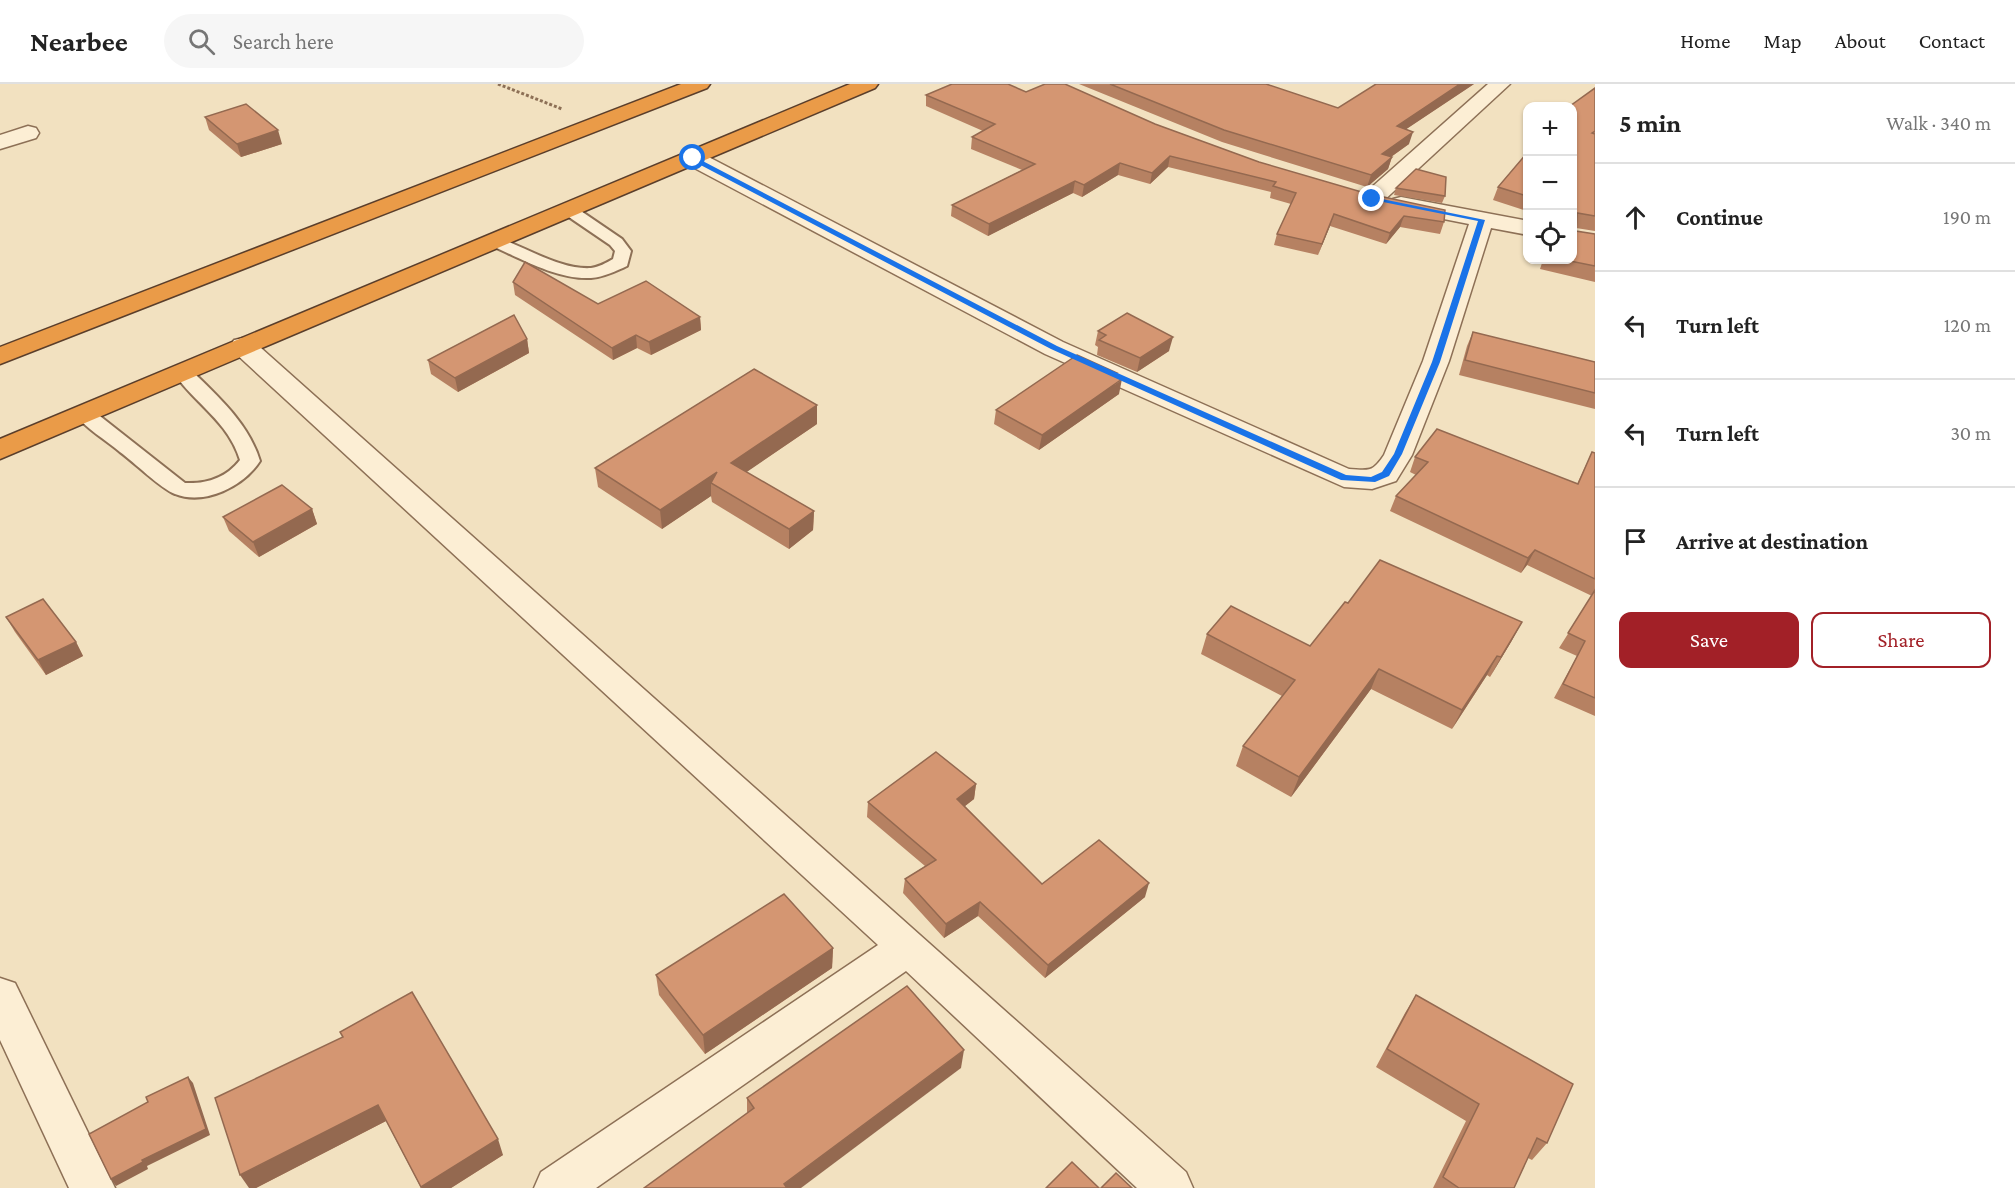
<!DOCTYPE html>
<meta charset="utf-8">
<style>
body{margin:0;font-family:"Crimson Pro",serif;background:#f6f6f6;color:#222}
.controls{position:absolute;right:18px;top:18px;display:grid;overflow:hidden;border-radius:12px;box-shadow:0 2px 4px #0004}
.controls button{width:54px;height:54px;display:grid;place-items:center;padding:0;border:0;border-bottom:2px solid #e0e0e0;background:#fff;color:#222;font:30px sans-serif}
.stop{position:absolute;width:18px;height:18px;margin:-14px;border:4px solid #1a73e8;border-radius:50%;background:#fff}
.stop.end{background:#1a73e8;border-color:#fff;box-shadow:0 2px 6px #0008}
.list{margin:0;padding:0;list-style:none}
h2{display:flex;justify-content:space-between;align-items:center;height:78px;margin:0;padding:0 24px;font-size:26px}
h2 small{font-size:20px;font-weight:400;color:#767676}
.list li{display:grid;grid-template-columns:39px 1fr auto;gap:18px;align-items:center;box-sizing:border-box;height:108px;padding:0 24px;border-top:2px solid #e0e0e0}
.list b{display:block;font-size:22px;white-space:nowrap}
.list em{font-size:20px;font-style:normal;color:#767676}
.actions{display:flex;gap:12px;padding:18px 24px}
.actions a{flex:1;padding:14px 0;border:2px solid #a22027;border-radius:12px;text-align:center;font-size:21px;color:#a22027}
.actions .main{background:#a22027;color:#fff}
.icon{flex:none;width:33px;height:33px;fill:none;stroke:currentColor;stroke-width:2;stroke-linecap:round;stroke-linejoin:round}
.map{position:relative;flex:none;width:1595px;height:1104px;overflow:hidden}
header{display:flex;align-items:center;gap:36px;box-sizing:border-box;height:84px;padding:0 30px;background:#fff;border-bottom:2px solid #e0e0e0}
header strong{font-size:28px}
nav{display:flex;gap:33px;margin-inline-start:auto;font-size:21px}
.search{width:420px;height:54px;background:#f6f6f6;display:flex;align-items:center;gap:15px;box-sizing:border-box;padding:0 21px;border-radius:33px;color:#767676;font-size:22px}
main{display:flex}
aside{flex:1;background:#fff}
.map>svg:first-child{display:block}
</style>
<header>
<strong>Nearbee</strong>
<div class="search"><svg class="icon" aria-label="search" viewBox="0 0 24 24"><circle cx="10" cy="10" r="6"/><path d="M15 15l6 6"/></svg>Search here</div>
<nav><a>Home</a><a>Map</a><a>About</a><a>Contact</a></nav>
</header>
<main>
<div class="map">
<svg width="1595" height="1104" viewBox="0 0 1595 1104">
<rect width="100%" height="100%" fill="#f2e1c0"/>
<g fill="none" stroke-linecap="round" stroke-linejoin="round">
<defs>
<g id="lane">
<path d="M569 121 575 123 622 155 631 167 627 182C616 187 604 193 591 194 556 196 519 173 487 160L485 157 493 152 499 154C527 164 561 186 591 184 599 183 606 179 613 175L615 167 610 161 563 129 561 126 563 123Z"/>
<path d="M182 282 189 284C217 312 248 338 260 377 244 402 205 422 175 410 161 405 134 378 120 368 106 356 85 344 74 329L77 325H91L185 399C207 400 226 394 240 376 228 337 195 320 173 288L175 284Z"/>
</g>
<g id="street">
<path d="M1488 0H1510L1380 120 1372 122 1364 120 1360 115 1364 110Z"/>
<path d="M28 42 36 44 39 49 36 54 0 65V51Z"/>
<path d="M693 67 701 69 1063 258 1349 385C1369 386 1372 389 1384 371L1423 277 1469 140 1393 125 1389 120 1393 115 1401 113 1528 137V151L1491 144 1449 277 1412 371 1396 397 1372 405 1344 403 1045 270 685 79 682 74 685 69Z"/>
<path d="M243 254 252 256 1186 1088 1193 1104H1137L906 887 596 1104H534L541 1088 878 861 234 268 230 262 234 256Z"/>
<path d="M0 894 15 899 115 1104H69L0 956Z"/>
</g>
<g id="highway">
<path d="M681 0H710L707 4 0 280V263Z"/>
<path d="M850 0H878L875 4 0 375V355Z"/>
</g>
</defs>
<use href="#lane" stroke="#8d7056" stroke-width="4"/>
<use href="#street" stroke="#8d7056" stroke-width="3"/>
<use href="#highway" stroke="#5a3e2b" stroke-width="3"/>
<path stroke="#8d7056" stroke-width="3" stroke-dasharray="3 2" stroke-linecap="butt" d="M498 0 562 25"/>
<use href="#lane" fill="#fceed4" fill-rule="evenodd"/>
<use href="#street" fill="#fceed4" fill-rule="evenodd"/>
<use href="#highway" fill="#ea9b48" fill-rule="evenodd"/>
</g>
<g fill="#b68162">
<path d="M1079 0H1266L1338 24 1474 0 1406 45 1409 60 1391 73H1392L1388 85 1367 103 1222 58Z"/>
<path d="M1595 4V147L1576 144V147L1595 150V198L1540 185 1543 176H1572V22Z"/>
<path d="M1026 8 1155 40 1259 78 1444 138 1440 150 1400 143 1386 160 1330 142 1318 171 1274 161 1277 150 1291 120 1270 114 1271 108 1168 83 1150 100 1118 91 1082 113 1073 109 988 152 951 132 952 121 1022 86 971 65 972 53 983 47 926 22V11Z"/>
<path d="M205 33 282 60 241 73 209 46Z"/>
<path d="M1527 69V127L1493 116 1498 103Z"/>
<path d="M1396 104 1445 112 1442 119 1394 111Z"/>
<path d="M513 198 598 220 700 233 701 246 651 271 637 264 613 276 515 211Z"/>
<path d="M1098 247 1169 267 1137 288 1097 271 1098 263 1095 261Z"/>
<path d="M1473 248 1595 278V325L1459 291 1467 262Z"/>
<path d="M527 255 529 269 458 308 431 290 428 276Z"/>
<path d="M1117 289 1116 293 1119 310 1039 366 994 340 996 326Z"/>
<path d="M817 340 746 388 814 427 813 446 789 465 712 418 711 412 662 445 598 403 595 384Z"/>
<path d="M1592 368 1595 369V632L1554 614 1577 572 1559 564 1592 512 1527 481 1521 489 1390 427 1396 412 1416 391 1410 388 1415 373 1577 400Z"/>
<path d="M312 425 317 440 259 473 229 447 223 433Z"/>
<path d="M6 533 76 558 83 572 46 591 15 548Z"/>
<path d="M1522 538 1511 558 1490 593 1487 591 1452 645 1371 605 1291 713 1236 682 1243 662 1282 612 1201 570 1207 550 1310 562Z"/>
<path d="M976 700 974 715 965 722 1042 800 1145 813 1045 894 978 832 944 854 903 809 905 795 925 782 867 733 868 718Z"/>
<path d="M833 864 832 884 705 970 659 911 656 891Z"/>
<path d="M1416 911 1547 1059 1532 1076 1528 1074 1514 1104H1433L1466 1037 1376 983 1405 929Z"/>
<path d="M342 953 503 1071 451 1104H421L386 1037 256 1104H249Z"/>
<path d="M961 984 747 1029V1014Z"/>
</g>
<g fill="#946950">
<path d="M1460 0H1474L1393 54 1397 42Z"/>
<path d="M278 46 282 60 241 73 237 60Z"/>
<path d="M1413 48 1409 60 1378 82 1382 70Z"/>
<path d="M1170 72 1168 83 1150 100 1152 89Z"/>
<path d="M1392 73 1388 85 1367 103 1371 91Z"/>
<path d="M1120 79 1118 91 1082 113 1084 101Z"/>
<path d="M1075 97 1073 109 988 152 989 140Z"/>
<path d="M1334 130 1330 142 1318 171 1322 160Z"/>
<path d="M1404 132 1400 143 1386 160 1390 149Z"/>
<path d="M700 233 701 246 651 271 649 258Z"/>
<path d="M636 251 637 264 613 276 612 264Z"/>
<path d="M1173 253 1169 267 1137 288 1140 274Z"/>
<path d="M527 255 529 269 458 308 455 294Z"/>
<path d="M1117 289 1115 301 1122 295 1119 310 1039 366 1042 351Z"/>
<path d="M817 321V340L732 398 731 379Z"/>
<path d="M717 388 711 399V412L662 445 660 426Z"/>
<path d="M312 425 317 440 259 473 253 458Z"/>
<path d="M814 427 813 446 789 465V445Z"/>
<path d="M1535 466 1527 481 1521 489 1528 474Z"/>
<path d="M1522 538 1511 558 1490 593 1501 573Z"/>
<path d="M76 558 83 572 46 591 38 576Z"/>
<path d="M1497 572 1487 591 1452 645 1462 626Z"/>
<path d="M1379 585 1371 605 1291 713 1299 693Z"/>
<path d="M976 700 974 715 956 729 957 715Z"/>
<path d="M1149 799 1145 813 1045 894 1048 881Z"/>
<path d="M980 818 978 832 944 854 946 840Z"/>
<path d="M833 864 832 884 705 970 703 951Z"/>
<path d="M964 966 961 984 801 1104H784V1100Z"/>
<path d="M188 993 193 999 210 1051 147 1082 148 1085 116 1102 111 1095 142 1076Z"/>
<path d="M378 1021 386 1037 256 1104H249L240 1091Z"/>
<path d="M498 1055 503 1071 451 1104H422L421 1103Z"/>
</g>
<g fill="#d49672" stroke="#946950" stroke-width="1.5">
<path d="M952 0H1008L1026 8 1045 0H1065L1155 40 1259 78 1365 109 1445 126 1444 138 1404 132 1390 149 1334 130 1322 160 1277 150 1296 109 1273 102 1276 98 1170 72 1152 89 1120 79 1084 101 1075 97 989 140 952 121 1035 80 972 53 995 40 926 11Z"/>
<path d="M1110 0H1266L1338 24 1376 0H1460L1397 42 1413 48 1382 70 1392 73 1371 91 1224 46Z"/>
<path d="M1595 4V47L1592 49 1595 50V132L1577 129 1576 147 1595 150V182L1565 176H1572V22H1570Z"/>
<path d="M246 20 278 46 237 60 205 33Z"/>
<path d="M1527 69V112L1498 103Z"/>
<path d="M1416 85 1446 93 1445 112 1396 104Z"/>
<path d="M525 178 598 220 646 197 700 233 649 258 636 251 612 264 513 198Z"/>
<path d="M1127 229 1173 253 1140 274 1099 256 1106 251 1098 247Z"/>
<path d="M514 231 527 255 455 294 428 276Z"/>
<path d="M1473 248 1595 278V309L1465 276Z"/>
<path d="M1077 271 1117 289 1113 291 1122 295 1042 351 996 326Z"/>
<path d="M754 285 817 321 731 379 814 427 789 445 711 399 717 388 660 426 595 384Z"/>
<path d="M1437 345 1578 400 1592 368 1595 369V495L1535 466 1528 474 1396 412 1428 378 1415 373Z"/>
<path d="M282 401 312 425 253 458 223 433Z"/>
<path d="M1380 476 1522 538 1501 573 1497 572 1462 626 1379 585 1299 693 1243 662 1295 596 1207 550 1231 522 1310 562 1345 518 1348 519Z"/>
<path d="M1595 506V614L1563 600 1585 557 1568 549Z"/>
<path d="M43 515 76 558 38 576 6 533Z"/>
<path d="M936 668 976 700 957 715 1042 800 1099 756 1149 799 1048 881 980 818 946 840 905 795 936 776 868 718Z"/>
<path d="M784 810 833 864 703 951 656 891Z"/>
<path d="M907 902 964 966 784 1100 787 1104H644L754 1024 747 1014Z"/>
<path d="M412 908 498 1055 421 1103 378 1021 240 1091 215 1014 343 953 340 948Z"/>
<path d="M1416 911 1573 1000 1547 1059 1537 1054 1514 1104H1459L1443 1093 1479 1020 1387 965Z"/>
<path d="M188 993 206 1045 142 1076 143 1078 111 1095 89 1050 148 1018 146 1013Z"/>
<path d="M1072 1078 1099 1104H1046Z"/>
<path d="M1116 1089 1132 1104H1101Z"/>
</g>
<path fill="#1a73e8" d="M691 73H695L1057 262 1346 391 1371 393 1382 388 1394 370 1432 278 1478 137 1368 115 1372 113 1485 136 1440 278 1402 370 1389 392 1375 398 1341 396 1051 265 691 76Z"/>
</svg>
<div class="controls">
<button>+</button>
<button>−</button>
<button><svg class="icon" aria-label="locate" viewBox="0 0 24 24"><circle cx="12" cy="12" r="6"/><path d="M12 2v4M12 18v4M2 12h4M18 12h4"/></svg></button>
</div>
<div class="stop" style="left:693px;top:74px"></div>
<div class="stop end" style="left:1372px;top:115px"></div>
</div>
<aside>
<h2>5 min<small>Walk · 340 m</small></h2>
<ul class="list">
<li><svg class="icon" aria-label="ahead" viewBox="0 0 24 24"><path d="M12 20V5M6 11l6-6 6 6"/></svg><div><b>Continue</b></div><em>190 m</em></li>
<li><svg class="icon" aria-label="left" viewBox="0 0 24 24"><path d="M17 20v-9H6M10 6l-5 5 5 5"/></svg><div><b>Turn left</b></div><em>120 m</em></li>
<li><svg class="icon" aria-label="left" viewBox="0 0 24 24"><path d="M17 20v-9H6M10 6l-5 5 5 5"/></svg><div><b>Turn left</b></div><em>30 m</em></li>
<li><svg class="icon" aria-label="arrive" viewBox="0 0 24 24"><path d="M6 21V4h12l-3 4 3 4H6"/></svg><div><b>Arrive at destination</b></div></li>
</ul>
<div class="actions"><a class="main">Save</a><a>Share</a></div>
</aside>
</main>
